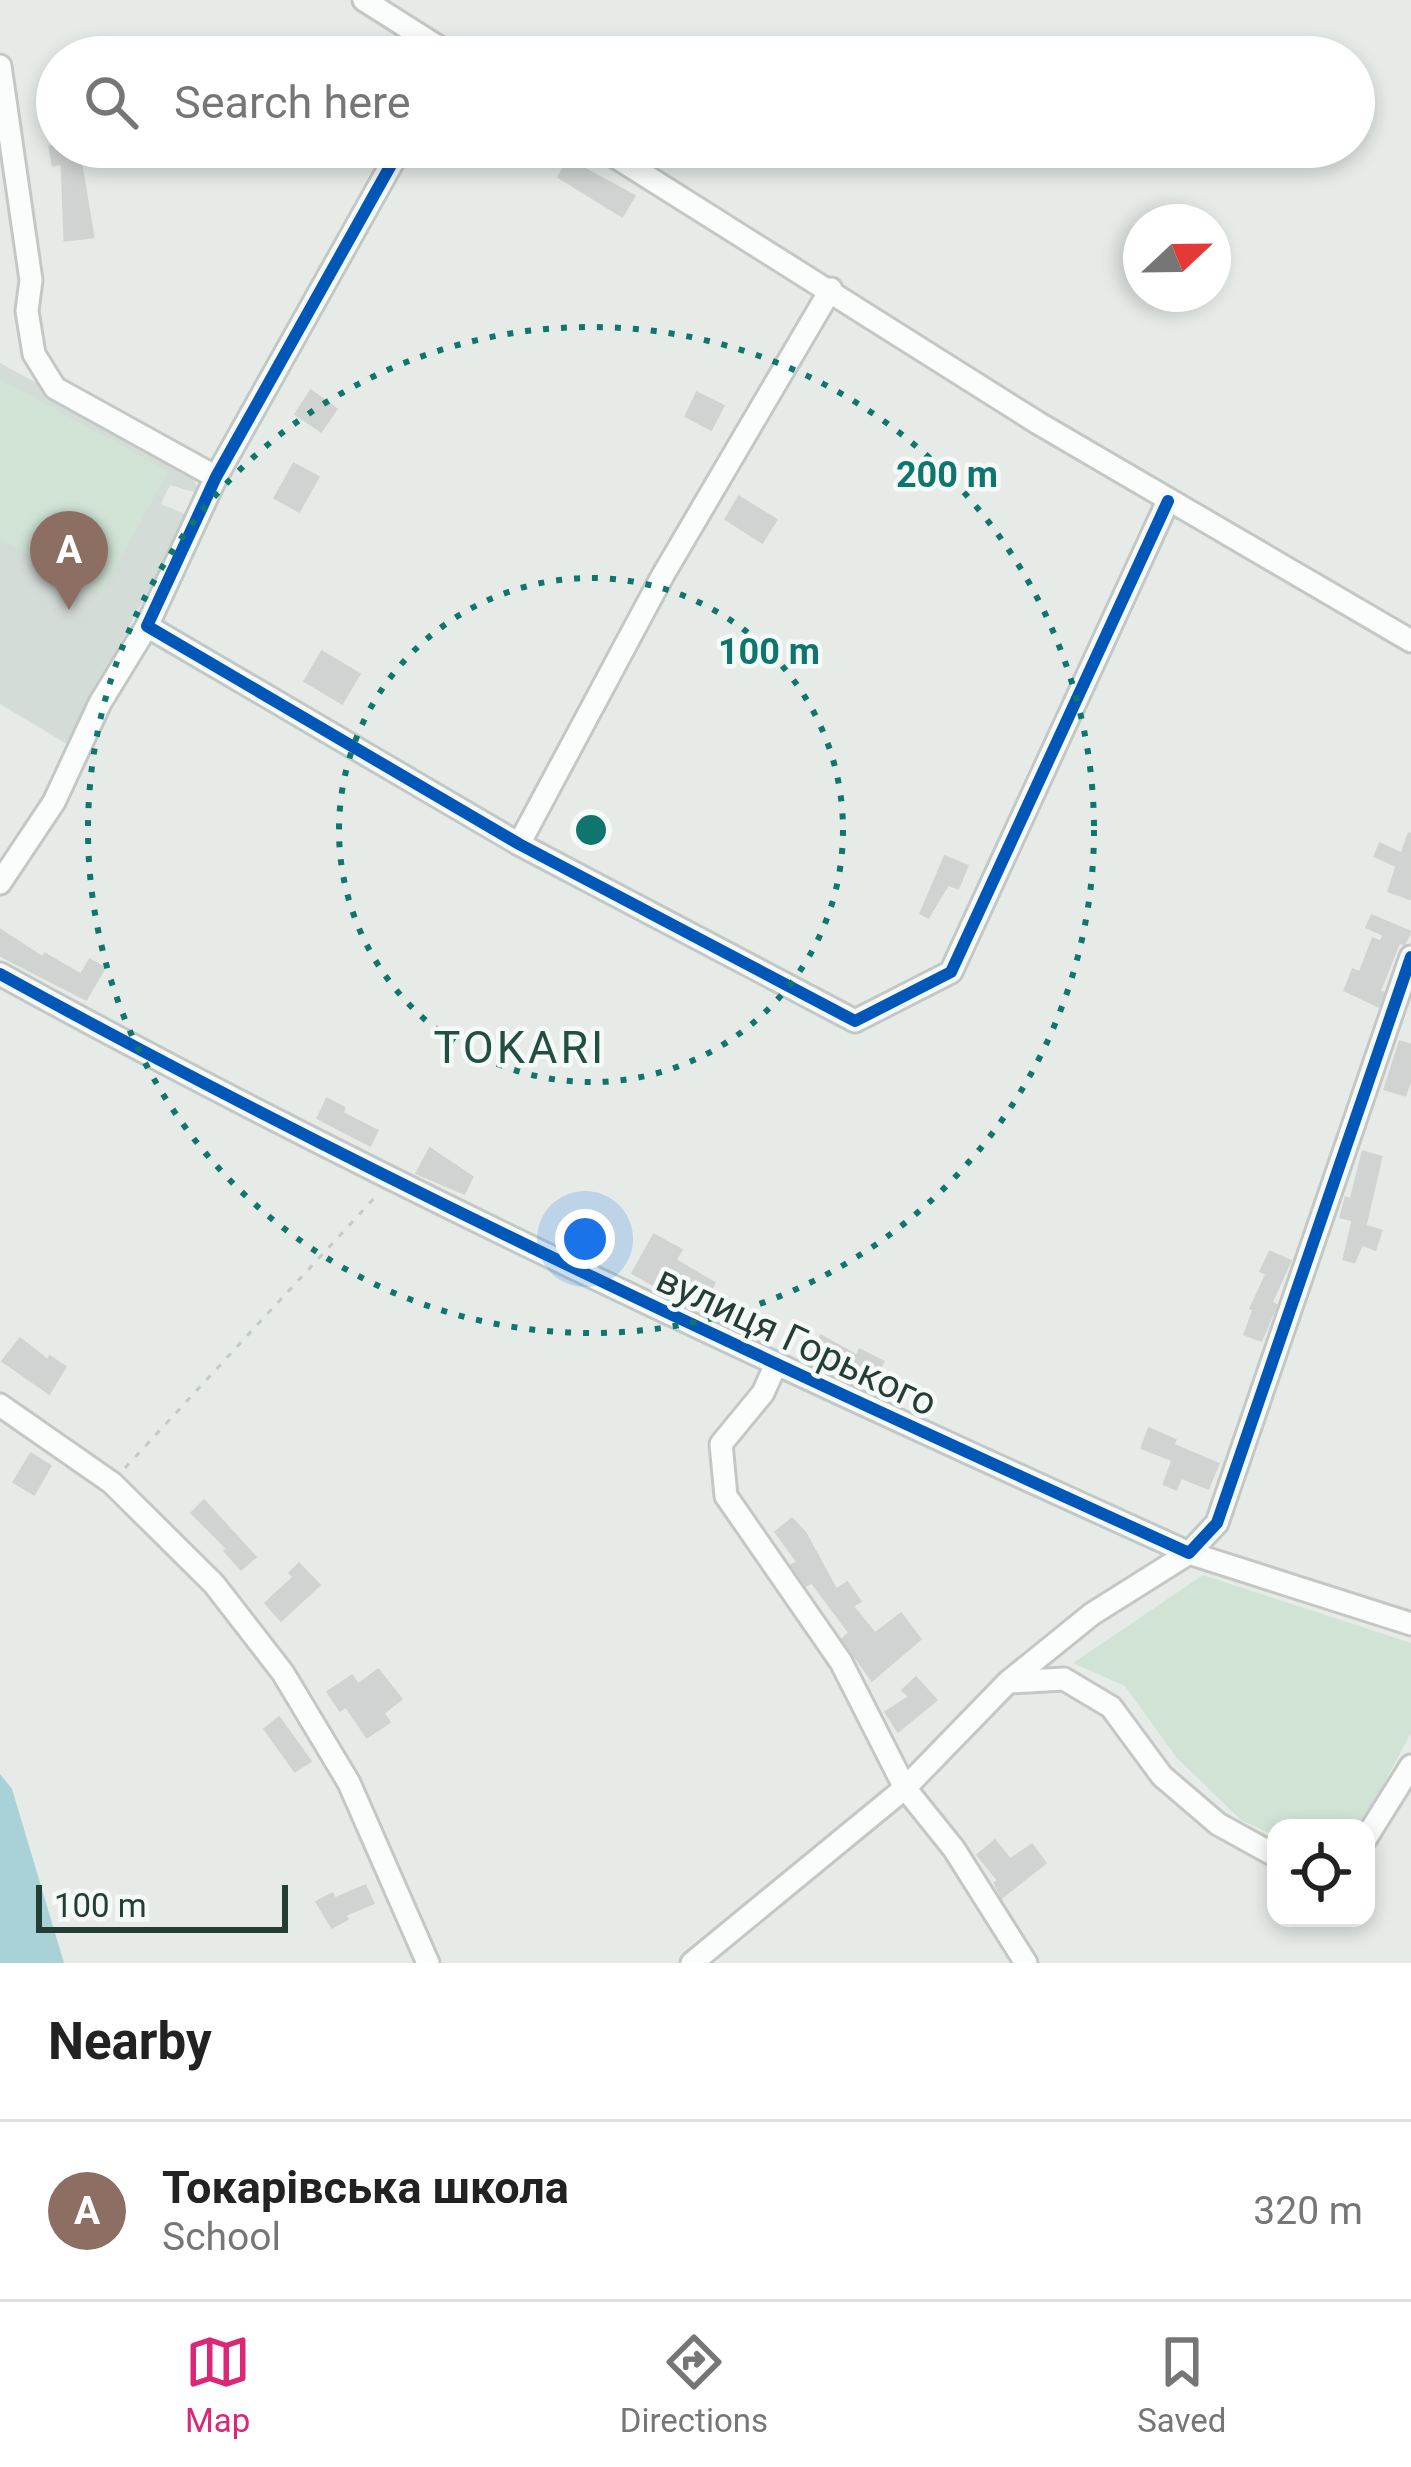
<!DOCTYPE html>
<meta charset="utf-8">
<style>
body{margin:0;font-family:Roboto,sans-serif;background:#f6f6f6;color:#222}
.controls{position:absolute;right:36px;bottom:36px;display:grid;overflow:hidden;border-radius:24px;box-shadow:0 6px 18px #0003}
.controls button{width:108px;height:108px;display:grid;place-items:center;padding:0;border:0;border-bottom:3px solid #e0e0e0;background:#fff;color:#222;font:60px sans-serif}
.compass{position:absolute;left:1123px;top:204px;width:108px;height:108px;border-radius:50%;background:#fff;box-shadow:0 6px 18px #0003;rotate:68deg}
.scale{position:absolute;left:36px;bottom:30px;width:252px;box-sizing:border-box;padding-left:12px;border:6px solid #243e35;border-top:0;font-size:33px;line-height:42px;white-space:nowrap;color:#243e35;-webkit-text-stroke:9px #f5f9f7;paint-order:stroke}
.you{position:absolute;left:585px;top:1239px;width:42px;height:42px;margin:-30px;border:9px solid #fff;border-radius:50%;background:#1a73e8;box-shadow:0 0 0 18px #1a73e833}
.badge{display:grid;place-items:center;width:78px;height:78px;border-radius:50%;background:#db2777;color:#fff;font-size:39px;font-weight:700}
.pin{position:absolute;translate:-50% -99px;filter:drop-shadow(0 3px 6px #0008)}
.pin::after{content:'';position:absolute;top:63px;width:42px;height:36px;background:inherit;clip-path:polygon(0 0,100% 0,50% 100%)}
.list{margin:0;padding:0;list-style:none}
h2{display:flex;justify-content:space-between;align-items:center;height:156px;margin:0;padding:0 48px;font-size:51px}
h2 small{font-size:39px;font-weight:400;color:#767676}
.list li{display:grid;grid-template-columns:78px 1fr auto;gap:36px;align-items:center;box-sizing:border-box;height:180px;padding:0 48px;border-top:3px solid #e0e0e0}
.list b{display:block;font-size:45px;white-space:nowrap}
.list p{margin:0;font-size:39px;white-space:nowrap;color:#767676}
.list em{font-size:39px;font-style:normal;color:#767676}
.icon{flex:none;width:66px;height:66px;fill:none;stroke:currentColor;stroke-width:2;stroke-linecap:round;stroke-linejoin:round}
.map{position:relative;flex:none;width:1411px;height:1963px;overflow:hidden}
.search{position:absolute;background:#fff;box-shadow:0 6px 18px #0003;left:36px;right:36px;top:36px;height:132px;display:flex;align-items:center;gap:30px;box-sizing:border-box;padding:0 42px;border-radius:66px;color:#767676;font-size:45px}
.sheet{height:336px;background:#fff}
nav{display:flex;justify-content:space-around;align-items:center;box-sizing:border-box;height:168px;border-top:3px solid #e0e0e0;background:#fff;font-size:33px;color:#767676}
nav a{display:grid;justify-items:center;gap:6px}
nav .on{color:#db2777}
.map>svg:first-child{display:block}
</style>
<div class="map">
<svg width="1411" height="1963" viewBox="0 0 1411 1963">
<rect width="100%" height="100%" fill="#e6ebe8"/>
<path fill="#d4dcd8" d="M0 363 188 465 200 494 170 485 161 504 188 515 67 744 0 704Z"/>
<g fill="#d0e3d5">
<path d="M0 379 168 471 102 594 0 539Z"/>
<path d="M1203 1575 1411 1643V1733L1360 1828H1276V1836L1241 1820 1176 1757 1125 1686 1073 1663Z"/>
</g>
<path fill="#a9d2d6" d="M0 1774 12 1789 64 1963H0Z"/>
<g fill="#cfd3d1" stroke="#cfd4d1" stroke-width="3">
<path d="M50 147H78L93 237 65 240 62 163 53 165Z"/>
<path d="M568 160 634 196 622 216 559 177Z"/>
<path d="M311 391 336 409 321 431 296 414Z"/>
<path d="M697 393 723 406 711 429 686 416Z"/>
<path d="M294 464 318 477 299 511 275 498Z"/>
<path d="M739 497 776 520 762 542 726 519Z"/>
<path d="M322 652 359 674 342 703 305 681Z"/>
<path d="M1409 834H1411V899L1389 891 1397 866 1375 856 1380 844 1402 854Z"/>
<path d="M945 857 967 866 958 888 948 884 928 917 921 913Z"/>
<path d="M1372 916 1410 932 1404 944 1399 942 1379 992 1383 993 1378 1006 1345 990 1353 970 1360 973 1373 939 1381 942 1384 935 1367 927Z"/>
<path d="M0 930 43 958 45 954 81 975 90 960 104 968 86 999 0 955Z"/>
<path d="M1400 1042 1411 1045V1077L1405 1095 1385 1089Z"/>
<path d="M327 1099 344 1108 342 1113 377 1131 370 1145 318 1118Z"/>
<path d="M430 1149 472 1177 464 1193 417 1173Z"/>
<path d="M1363 1152 1381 1157 1365 1226 1381 1231 1375 1249 1362 1244 1354 1262 1344 1259 1353 1220 1341 1217 1346 1198 1351 1200Z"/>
<path d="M654 1235 681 1250 675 1260 714 1283 710 1291 736 1304 727 1321 662 1282 659 1288 633 1273Z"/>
<path d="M1270 1252 1290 1261 1271 1303 1276 1305 1261 1340 1245 1334 1254 1309 1251 1308 1267 1274 1261 1271Z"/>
<path d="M821 1336 857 1356 860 1350 883 1362 869 1388 810 1357Z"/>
<path d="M20 1339 48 1361 50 1357 65 1367 49 1393 3 1361Z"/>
<path d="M1149 1429 1175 1440 1173 1445 1218 1464 1208 1488 1181 1477 1176 1489 1164 1484 1173 1460 1142 1448Z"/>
<path d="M31 1454 50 1466 34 1494 14 1482Z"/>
<path d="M204 1501 255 1557 241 1569 225 1551 228 1549 192 1513Z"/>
<path d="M792 1519 805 1533 836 1590 847 1583 860 1601 852 1606 875 1634 901 1614 920 1639 872 1680 843 1639 850 1633 812 1582 806 1585 792 1565 798 1562 776 1532Z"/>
<path d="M299 1564 319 1585 281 1620 266 1603 294 1577 290 1573Z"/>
<path d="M378 1670 401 1699 383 1713 389 1722 367 1737 346 1706 340 1710 328 1692 352 1676 358 1685Z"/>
<path d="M916 1678 936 1700 898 1731 886 1712 910 1697 903 1690Z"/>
<path d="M279 1718 310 1761 295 1771 265 1729Z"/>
<path d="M995 1841 1010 1860 1032 1845 1045 1863 1002 1897 995 1883 999 1881 978 1855Z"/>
<path d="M365 1886 373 1903 344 1915 347 1919 332 1927 317 1902 332 1894 335 1899Z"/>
</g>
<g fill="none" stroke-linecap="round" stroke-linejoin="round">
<defs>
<g id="minor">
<path d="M364 0 454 57"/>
<path d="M0 66 31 280 27 311 34 354 55 388 216 477"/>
<path d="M401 147 216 477 147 626 519 844 855 1021 951 972 1168 501"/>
<path d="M600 147 1038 423 1411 641"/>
<path d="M519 844 663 575 831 289"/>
<path d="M0 883 54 802 100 703 147 626"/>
<path d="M0 974C387 1187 787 1371 1189 1553L1217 1523 1411 957"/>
<path d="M776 1364 763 1393 721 1444 726 1496 841 1662 905 1788 954 1849 1026 1963"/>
<path d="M0 1405 112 1483 214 1584 283 1673 349 1783 428 1963"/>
<path d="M1009 1682 1064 1679 1111 1707 1162 1776 1218 1824 1276 1856"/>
<path d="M1366 1838 1411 1766"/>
<path d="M692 1963 905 1788 1008 1682 1092 1614 1189 1553 1411 1624"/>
</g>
</defs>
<use href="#minor" stroke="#c3c8c5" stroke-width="27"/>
<path stroke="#c2cbc6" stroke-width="3" stroke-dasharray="6 9" stroke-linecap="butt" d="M125 1468 379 1193"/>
<use href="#minor" stroke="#fbfcfc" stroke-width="21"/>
<defs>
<g id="cycleway">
<path d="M401 147 216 477 147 626 519 844 855 1021 951 972 1168 501"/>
<path d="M0 974C387 1187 787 1371 1189 1553L1217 1523 1411 957"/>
</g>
</defs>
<use href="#cycleway" stroke="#f5f9f7" stroke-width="20"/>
<use href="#cycleway" stroke="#0057b8" stroke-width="12"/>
</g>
<g fill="none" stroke="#0f766e" stroke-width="6" stroke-dasharray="6 12">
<circle cx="591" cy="830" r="252"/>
<circle cx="591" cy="830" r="503"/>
</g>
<g text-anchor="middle" stroke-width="9" stroke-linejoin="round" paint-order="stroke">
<g font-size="39" fill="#243e35" stroke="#f5f9f7">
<text transform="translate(797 1340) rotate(25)" y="14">вулиця Горького</text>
</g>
<g font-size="45" letter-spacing="3" fill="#214f41" stroke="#f5f9f7">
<text x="520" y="1063">TOKARI</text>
</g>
</g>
<circle cx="591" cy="830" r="18" fill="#0f766e" stroke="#f5f9f7" stroke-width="6"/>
<g font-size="36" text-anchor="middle" font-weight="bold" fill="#0f766e" stroke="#f5f9f7" stroke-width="9" stroke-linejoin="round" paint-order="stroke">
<text x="947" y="487">200 m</text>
<text x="769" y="664">100 m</text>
</g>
</svg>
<div class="controls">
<button><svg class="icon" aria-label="locate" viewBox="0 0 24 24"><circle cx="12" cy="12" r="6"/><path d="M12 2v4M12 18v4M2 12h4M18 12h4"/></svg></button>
</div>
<svg class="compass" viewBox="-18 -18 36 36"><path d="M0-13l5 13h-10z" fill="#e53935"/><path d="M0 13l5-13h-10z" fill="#767676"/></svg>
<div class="scale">100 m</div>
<div class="you"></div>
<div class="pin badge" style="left:69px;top:610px;background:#8d6e63">A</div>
<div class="search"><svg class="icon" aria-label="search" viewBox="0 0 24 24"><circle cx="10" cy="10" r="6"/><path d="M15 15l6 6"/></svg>Search here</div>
</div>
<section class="sheet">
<h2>Nearby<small></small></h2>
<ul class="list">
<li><span class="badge" style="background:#8d6e63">A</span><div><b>Токарівська школа</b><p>School</p></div><em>320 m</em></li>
</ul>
</section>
<nav>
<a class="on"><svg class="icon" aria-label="map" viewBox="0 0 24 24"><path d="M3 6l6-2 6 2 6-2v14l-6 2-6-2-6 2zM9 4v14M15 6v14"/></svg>Map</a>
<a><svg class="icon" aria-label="directions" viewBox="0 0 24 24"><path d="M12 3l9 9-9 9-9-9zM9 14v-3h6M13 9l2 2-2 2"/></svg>Directions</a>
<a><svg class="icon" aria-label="saved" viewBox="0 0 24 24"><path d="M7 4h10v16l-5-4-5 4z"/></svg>Saved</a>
</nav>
